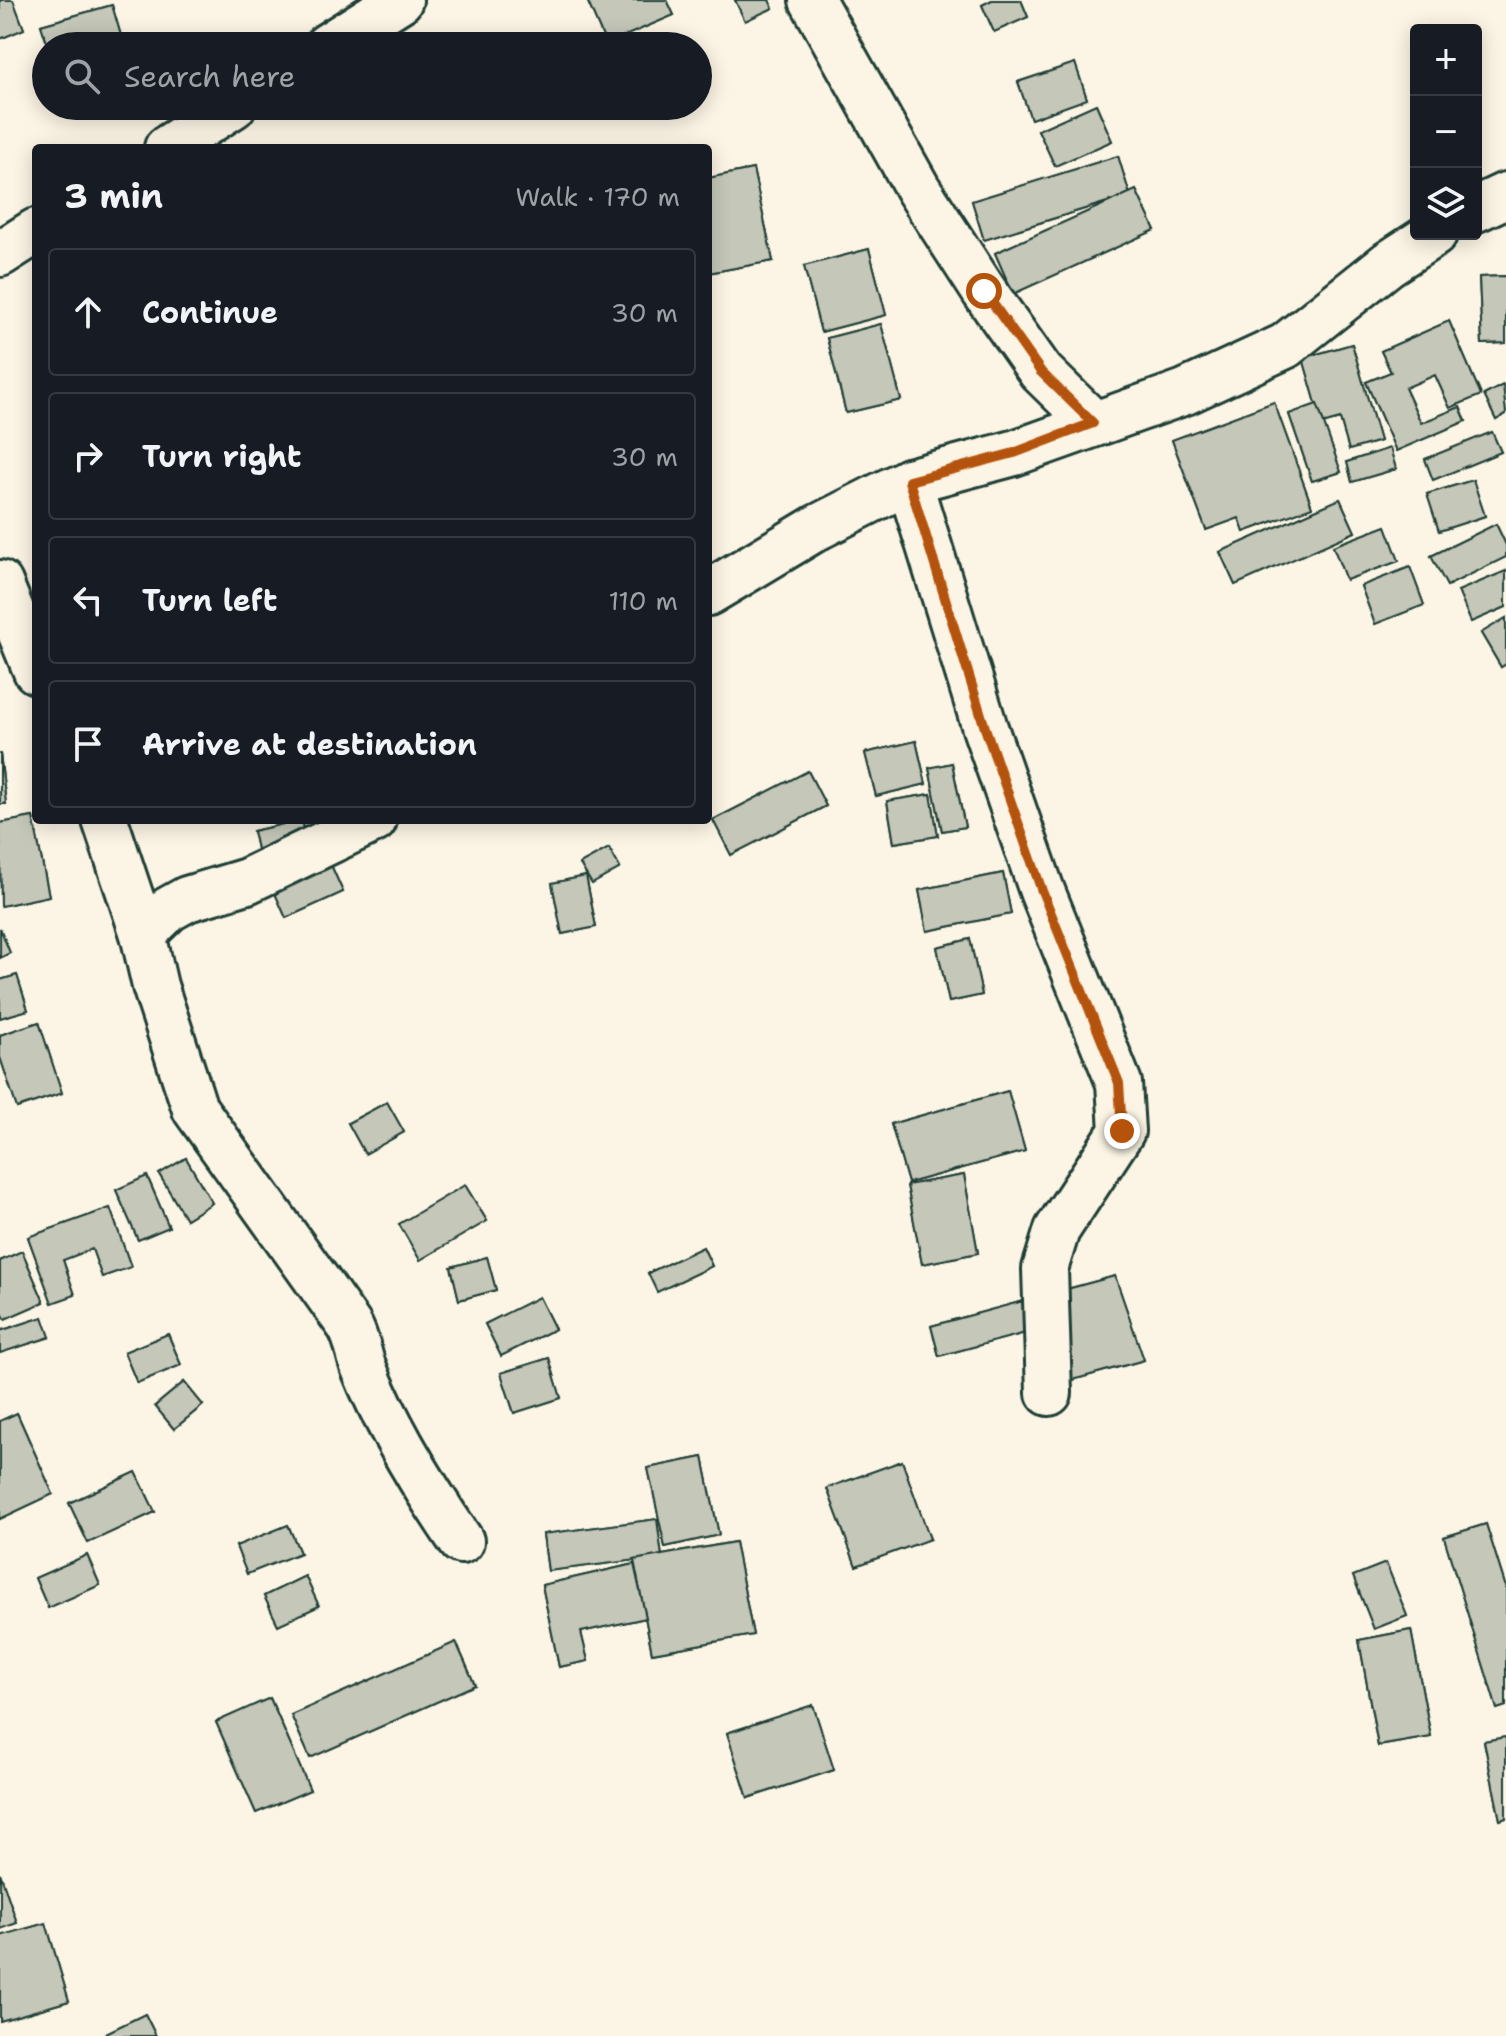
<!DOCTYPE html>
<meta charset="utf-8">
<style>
body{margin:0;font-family:"Shantell Sans",sans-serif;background:#242831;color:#f1f3f6}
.controls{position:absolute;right:24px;top:24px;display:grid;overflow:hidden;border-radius:8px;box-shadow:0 4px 20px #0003}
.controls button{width:72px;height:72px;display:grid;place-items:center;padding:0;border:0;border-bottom:2px solid #363941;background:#171b24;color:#f1f3f6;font:40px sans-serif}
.stop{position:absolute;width:24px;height:24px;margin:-18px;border:6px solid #b45309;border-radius:50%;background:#fff}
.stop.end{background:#b45309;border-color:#fff;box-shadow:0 2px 8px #0008}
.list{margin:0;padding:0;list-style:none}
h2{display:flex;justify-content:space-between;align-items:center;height:104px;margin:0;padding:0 32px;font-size:34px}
h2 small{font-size:26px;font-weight:400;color:#9ea1a6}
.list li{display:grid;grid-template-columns:52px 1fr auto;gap:24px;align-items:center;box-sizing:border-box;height:128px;margin:0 16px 16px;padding:0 16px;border:2px solid #363941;border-radius:8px}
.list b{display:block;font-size:30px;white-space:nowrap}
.list em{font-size:26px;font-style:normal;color:#9ea1a6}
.icon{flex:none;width:44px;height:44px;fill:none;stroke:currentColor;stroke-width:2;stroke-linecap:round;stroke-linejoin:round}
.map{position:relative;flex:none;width:1506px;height:2036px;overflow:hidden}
.search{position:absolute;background:#171b24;box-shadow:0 4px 20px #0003;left:32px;top:32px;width:680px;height:88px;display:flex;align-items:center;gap:20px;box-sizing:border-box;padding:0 28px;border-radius:44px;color:#9ea1a6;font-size:30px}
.panel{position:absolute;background:#171b24;box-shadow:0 4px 20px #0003;left:32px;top:144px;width:680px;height:680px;border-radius:8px}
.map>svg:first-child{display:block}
</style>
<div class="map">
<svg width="1506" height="2036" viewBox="0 0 1506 2036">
<rect width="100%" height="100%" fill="#fcf5e5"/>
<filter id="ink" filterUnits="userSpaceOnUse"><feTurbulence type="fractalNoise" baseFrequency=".0125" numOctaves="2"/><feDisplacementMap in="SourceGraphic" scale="16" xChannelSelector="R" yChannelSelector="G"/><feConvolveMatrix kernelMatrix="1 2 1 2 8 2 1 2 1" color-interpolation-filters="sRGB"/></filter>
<g filter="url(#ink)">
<g fill="#c5c7b9" stroke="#1f3d34" stroke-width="2">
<path d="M0 0H13L24 29 0 39Z"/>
<path d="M0 0H13L24 29 0 39Z"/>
<path d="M587 0H667L674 15 606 44Z"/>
<path d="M587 0H667L674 15 606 44Z"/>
<path d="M735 0H769L773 8 745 21Z"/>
<path d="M735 0H769L773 8 745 21Z"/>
<path d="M992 0H1021L1028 17 994 32 982 5Z"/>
<path d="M992 0H1021L1028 17 994 32 982 5Z"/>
<path d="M112 5 124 46H48L41 25Z"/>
<path d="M112 5 124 46H48L41 25Z"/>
<path d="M1075 63 1087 99 1031 119 1018 82Z"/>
<path d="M1075 63 1087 99 1031 119 1018 82Z"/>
<path d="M1096 104 1112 141 1055 166 1038 130Z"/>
<path d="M1096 104 1112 141 1055 166 1038 130Z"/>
<path d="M1118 156 1130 195 984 240 972 201Z"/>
<path d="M1118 156 1130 195 984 240 972 201Z"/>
<path d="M753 169 773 261 708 273V178Z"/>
<path d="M753 169 773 261 708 273V178Z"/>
<path d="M1136 190 1155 230 1013 294 995 253Z"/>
<path d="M1136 190 1155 230 1013 294 995 253Z"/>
<path d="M869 249 886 315 821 332 804 266Z"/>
<path d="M869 249 886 315 821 332 804 266Z"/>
<path d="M1506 276V343L1482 344 1479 277Z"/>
<path d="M1506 276V343L1482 344 1479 277Z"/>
<path d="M1449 321 1481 395 1450 408 1435 375 1405 388 1421 423 1460 407 1466 421 1396 451 1366 382 1391 372 1381 351Z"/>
<path d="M1449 321 1481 395 1450 408 1435 375 1405 388 1421 423 1460 407 1466 421 1396 451 1366 382 1391 372 1381 351Z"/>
<path d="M881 324 901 400 846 413 827 338Z"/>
<path d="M881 324 901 400 846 413 827 338Z"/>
<path d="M1352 344 1380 441 1349 450 1340 419 1322 424 1303 358Z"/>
<path d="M1352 344 1380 441 1349 450 1340 419 1322 424 1303 358Z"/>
<path d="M1503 385 1506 414 1496 420 1484 395Z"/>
<path d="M1503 385 1506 414 1496 420 1484 395Z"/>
<path d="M1274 402 1312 507 1244 532 1239 518 1206 530 1172 440Z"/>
<path d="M1274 402 1312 507 1244 532 1239 518 1206 530 1172 440Z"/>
<path d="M1317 404 1341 472 1312 481 1289 414Z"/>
<path d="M1317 404 1341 472 1312 481 1289 414Z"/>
<path d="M1492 432 1501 452 1433 480 1425 459Z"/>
<path d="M1492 432 1501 452 1433 480 1425 459Z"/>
<path d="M1390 448 1396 469 1352 482 1347 462Z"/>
<path d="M1390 448 1396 469 1352 482 1347 462Z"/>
<path d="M1473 480 1485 516 1439 531 1427 494Z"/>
<path d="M1473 480 1485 516 1439 531 1427 494Z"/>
<path d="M1340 499 1355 532 1235 585 1220 552Z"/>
<path d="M1340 499 1355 532 1235 585 1220 552Z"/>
<path d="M1496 524 1506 545V557L1447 586 1431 556Z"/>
<path d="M1496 524 1506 545V557L1447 586 1431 556Z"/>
<path d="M1386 526 1399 561 1346 580 1333 546Z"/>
<path d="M1386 526 1399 561 1346 580 1333 546Z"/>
<path d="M1410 567 1424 605 1375 624 1361 586Z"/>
<path d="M1410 567 1424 605 1375 624 1361 586Z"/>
<path d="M1506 571V607L1471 622 1458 591Z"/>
<path d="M1506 571V607L1471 622 1458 591Z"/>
<path d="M1506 618V664L1501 667 1481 633Z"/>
<path d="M1506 618V664L1501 667 1481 633Z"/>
<path d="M916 741 926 784 876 796 865 753Z"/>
<path d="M916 741 926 784 876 796 865 753Z"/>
<path d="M0 753 6 804H0Z"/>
<path d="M0 753 6 804H0Z"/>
<path d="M952 763 965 827 942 831 929 768Z"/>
<path d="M952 763 965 827 942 831 929 768Z"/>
<path d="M808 771 826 806 731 855 713 820Z"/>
<path d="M808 771 826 806 731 855 713 820Z"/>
<path d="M931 794 938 836 894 843 887 801Z"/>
<path d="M931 794 938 836 894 843 887 801Z"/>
<path d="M33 817 49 896 1 906 0 823Z"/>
<path d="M33 817 49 896 1 906 0 823Z"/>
<path d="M301 820 310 857 261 867 253 831Z"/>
<path d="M301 820 310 857 261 867 253 831Z"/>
<path d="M609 848 620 868 592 884 580 864Z"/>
<path d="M609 848 620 868 592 884 580 864Z"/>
<path d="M327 856 343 892 286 918 270 882Z"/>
<path d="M327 856 343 892 286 918 270 882Z"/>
<path d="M1003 873 1011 914 927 931 919 890Z"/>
<path d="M1003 873 1011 914 927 931 919 890Z"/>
<path d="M586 876 596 927 562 934 552 883Z"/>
<path d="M586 876 596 927 562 934 552 883Z"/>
<path d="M0 928 10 953 0 958Z"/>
<path d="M0 928 10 953 0 958Z"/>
<path d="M970 939 982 995 949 1002 937 947Z"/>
<path d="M970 939 982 995 949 1002 937 947Z"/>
<path d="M17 975 28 1010 0 1018V980Z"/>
<path d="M17 975 28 1010 0 1018V980Z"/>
<path d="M39 1022 62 1093 17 1108 0 1057V1035Z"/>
<path d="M39 1022 62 1093 17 1108 0 1057V1035Z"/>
<path d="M1008 1091 1025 1151 908 1183 891 1124Z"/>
<path d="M1008 1091 1025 1151 908 1183 891 1124Z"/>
<path d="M387 1102 404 1132 365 1154 348 1123Z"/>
<path d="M387 1102 404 1132 365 1154 348 1123Z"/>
<path d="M186 1158 212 1203 186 1219 159 1174Z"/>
<path d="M186 1158 212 1203 186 1219 159 1174Z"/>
<path d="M964 1175 978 1253 922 1264 907 1185Z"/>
<path d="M964 1175 978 1253 922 1264 907 1185Z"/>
<path d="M147 1176 169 1227 138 1240 116 1190Z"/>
<path d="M147 1176 169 1227 138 1240 116 1190Z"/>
<path d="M465 1185 487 1221 420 1260 399 1224Z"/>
<path d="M465 1185 487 1221 420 1260 399 1224Z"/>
<path d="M110 1208 131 1267 102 1277 92 1249 63 1260 75 1295 52 1303 28 1237Z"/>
<path d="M110 1208 131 1267 102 1277 92 1249 63 1260 75 1295 52 1303 28 1237Z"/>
<path d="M703 1247 712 1266 657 1292 648 1273Z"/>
<path d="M703 1247 712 1266 657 1292 648 1273Z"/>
<path d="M22 1251 44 1302 5 1319 0 1308V1261Z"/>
<path d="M22 1251 44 1302 5 1319 0 1308V1261Z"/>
<path d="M487 1257 496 1290 459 1300 451 1267Z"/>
<path d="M487 1257 496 1290 459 1300 451 1267Z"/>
<path d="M1115 1276 1144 1360 1044 1388 1029 1332 939 1356 931 1326Z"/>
<path d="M1115 1276 1144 1360 1044 1388 1029 1332 939 1356 931 1326Z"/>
<path d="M539 1297 555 1329 501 1356 485 1324Z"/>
<path d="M539 1297 555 1329 501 1356 485 1324Z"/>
<path d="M43 1317 50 1337 0 1353V1331Z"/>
<path d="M43 1317 50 1337 0 1353V1331Z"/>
<path d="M168 1334 181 1365 137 1383 124 1352Z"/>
<path d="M168 1334 181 1365 137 1383 124 1352Z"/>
<path d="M549 1358 561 1398 514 1413 501 1373Z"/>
<path d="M549 1358 561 1398 514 1413 501 1373Z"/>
<path d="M184 1382 203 1405 174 1429 155 1406Z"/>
<path d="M184 1382 203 1405 174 1429 155 1406Z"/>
<path d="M17 1413 53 1494 0 1519V1421Z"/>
<path d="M17 1413 53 1494 0 1519V1421Z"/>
<path d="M703 1457 719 1535 665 1547 648 1468Z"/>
<path d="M703 1457 719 1535 665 1547 648 1468Z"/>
<path d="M902 1461 930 1539 856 1566 827 1488Z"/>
<path d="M902 1461 930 1539 856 1566 827 1488Z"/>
<path d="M136 1472 155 1512 88 1543 69 1503Z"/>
<path d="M136 1472 155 1512 88 1543 69 1503Z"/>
<path d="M657 1519 662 1557 548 1571 543 1534Z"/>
<path d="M657 1519 662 1557 548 1571 543 1534Z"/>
<path d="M1486 1524 1506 1588V1706L1497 1709 1444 1537Z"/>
<path d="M1486 1524 1506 1588V1706L1497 1709 1444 1537Z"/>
<path d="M288 1525 300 1553 247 1574 236 1546Z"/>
<path d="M288 1525 300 1553 247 1574 236 1546Z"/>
<path d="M735 1542 753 1635 652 1653 634 1560Z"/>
<path d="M735 1542 753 1635 652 1653 634 1560Z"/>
<path d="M87 1555 100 1585 48 1608 35 1578Z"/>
<path d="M87 1555 100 1585 48 1608 35 1578Z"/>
<path d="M1386 1563 1407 1616 1374 1629 1353 1576Z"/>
<path d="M1386 1563 1407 1616 1374 1629 1353 1576Z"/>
<path d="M634 1564 646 1618 581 1632 588 1661 559 1667 542 1585Z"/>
<path d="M634 1564 646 1618 581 1632 588 1661 559 1667 542 1585Z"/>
<path d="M305 1576 319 1606 278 1625 264 1596Z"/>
<path d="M305 1576 319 1606 278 1625 264 1596Z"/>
<path d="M1411 1630 1431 1737 1378 1746 1359 1640Z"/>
<path d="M1411 1630 1431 1737 1378 1746 1359 1640Z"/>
<path d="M456 1642 475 1685 310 1758 291 1715Z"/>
<path d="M456 1642 475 1685 310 1758 291 1715Z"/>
<path d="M270 1698 310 1790 256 1813 216 1722Z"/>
<path d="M270 1698 310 1790 256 1813 216 1722Z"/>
<path d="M813 1705 834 1770 748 1798 727 1733Z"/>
<path d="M813 1705 834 1770 748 1798 727 1733Z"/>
<path d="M1506 1737V1818L1500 1820 1484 1741Z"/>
<path d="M1506 1737V1818L1500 1820 1484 1741Z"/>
<path d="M0 1873 17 1923 0 1929Z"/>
<path d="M0 1873 17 1923 0 1929Z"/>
<path d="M46 1923 69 2001 0 2021V1936Z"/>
<path d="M46 1923 69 2001 0 2021V1936Z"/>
<path d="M145 2014 156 2036H107L106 2033Z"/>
<path d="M145 2014 156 2036H107L106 2033Z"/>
</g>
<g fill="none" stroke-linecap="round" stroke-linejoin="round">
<defs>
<g id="minor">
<path d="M812 0 918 189 984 291 1041 372 1093 423"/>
<path d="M327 46 400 0"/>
<path d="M167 148 233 106"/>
<path d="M1476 209 1506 195"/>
<path d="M0 254 36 231"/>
<path d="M909 481 985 728 1042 891 1119 1083 1122 1131 1057 1230 1045 1269 1049 1393"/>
<path d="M0 583 36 671"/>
<path d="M708 593 818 527 909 481 1014 453 1185 392 1285 346 1388 264 1434 234"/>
<path d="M105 820 143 934 155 986 195 1109 349 1325C357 1338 358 1352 363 1366 387 1427 424 1487 461 1541"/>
<path d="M143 934 169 909 187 899 247 881 374 820"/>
</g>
</defs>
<use href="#minor" stroke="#1f3d34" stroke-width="50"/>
<use href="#minor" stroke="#fcf5e5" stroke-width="44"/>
</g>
</g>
<g fill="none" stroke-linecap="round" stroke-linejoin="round" filter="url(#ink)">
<path stroke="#b45309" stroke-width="10" d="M984 291 1041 372 1093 423 1014 453 909 481 985 728 1042 891 1119 1083 1122 1131"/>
</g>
</svg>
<div class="controls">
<button>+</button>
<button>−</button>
<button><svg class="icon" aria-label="layers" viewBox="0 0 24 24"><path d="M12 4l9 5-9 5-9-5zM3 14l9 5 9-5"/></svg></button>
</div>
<div class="stop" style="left:984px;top:291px"></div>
<div class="stop end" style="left:1122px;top:1131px"></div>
<div class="search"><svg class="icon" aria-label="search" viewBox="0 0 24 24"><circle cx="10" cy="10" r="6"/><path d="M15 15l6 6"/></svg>Search here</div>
<section class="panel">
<h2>3 min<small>Walk · 170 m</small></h2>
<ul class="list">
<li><svg class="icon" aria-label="ahead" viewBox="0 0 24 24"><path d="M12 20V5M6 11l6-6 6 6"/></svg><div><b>Continue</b></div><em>30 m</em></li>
<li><svg class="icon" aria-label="right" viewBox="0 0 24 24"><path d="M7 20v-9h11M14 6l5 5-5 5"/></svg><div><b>Turn right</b></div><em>30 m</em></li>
<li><svg class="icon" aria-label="left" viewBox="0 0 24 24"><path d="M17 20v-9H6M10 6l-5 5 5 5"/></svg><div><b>Turn left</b></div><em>110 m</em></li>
<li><svg class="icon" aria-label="arrive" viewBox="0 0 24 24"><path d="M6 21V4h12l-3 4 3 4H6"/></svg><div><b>Arrive at destination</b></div></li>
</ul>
</section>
</div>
